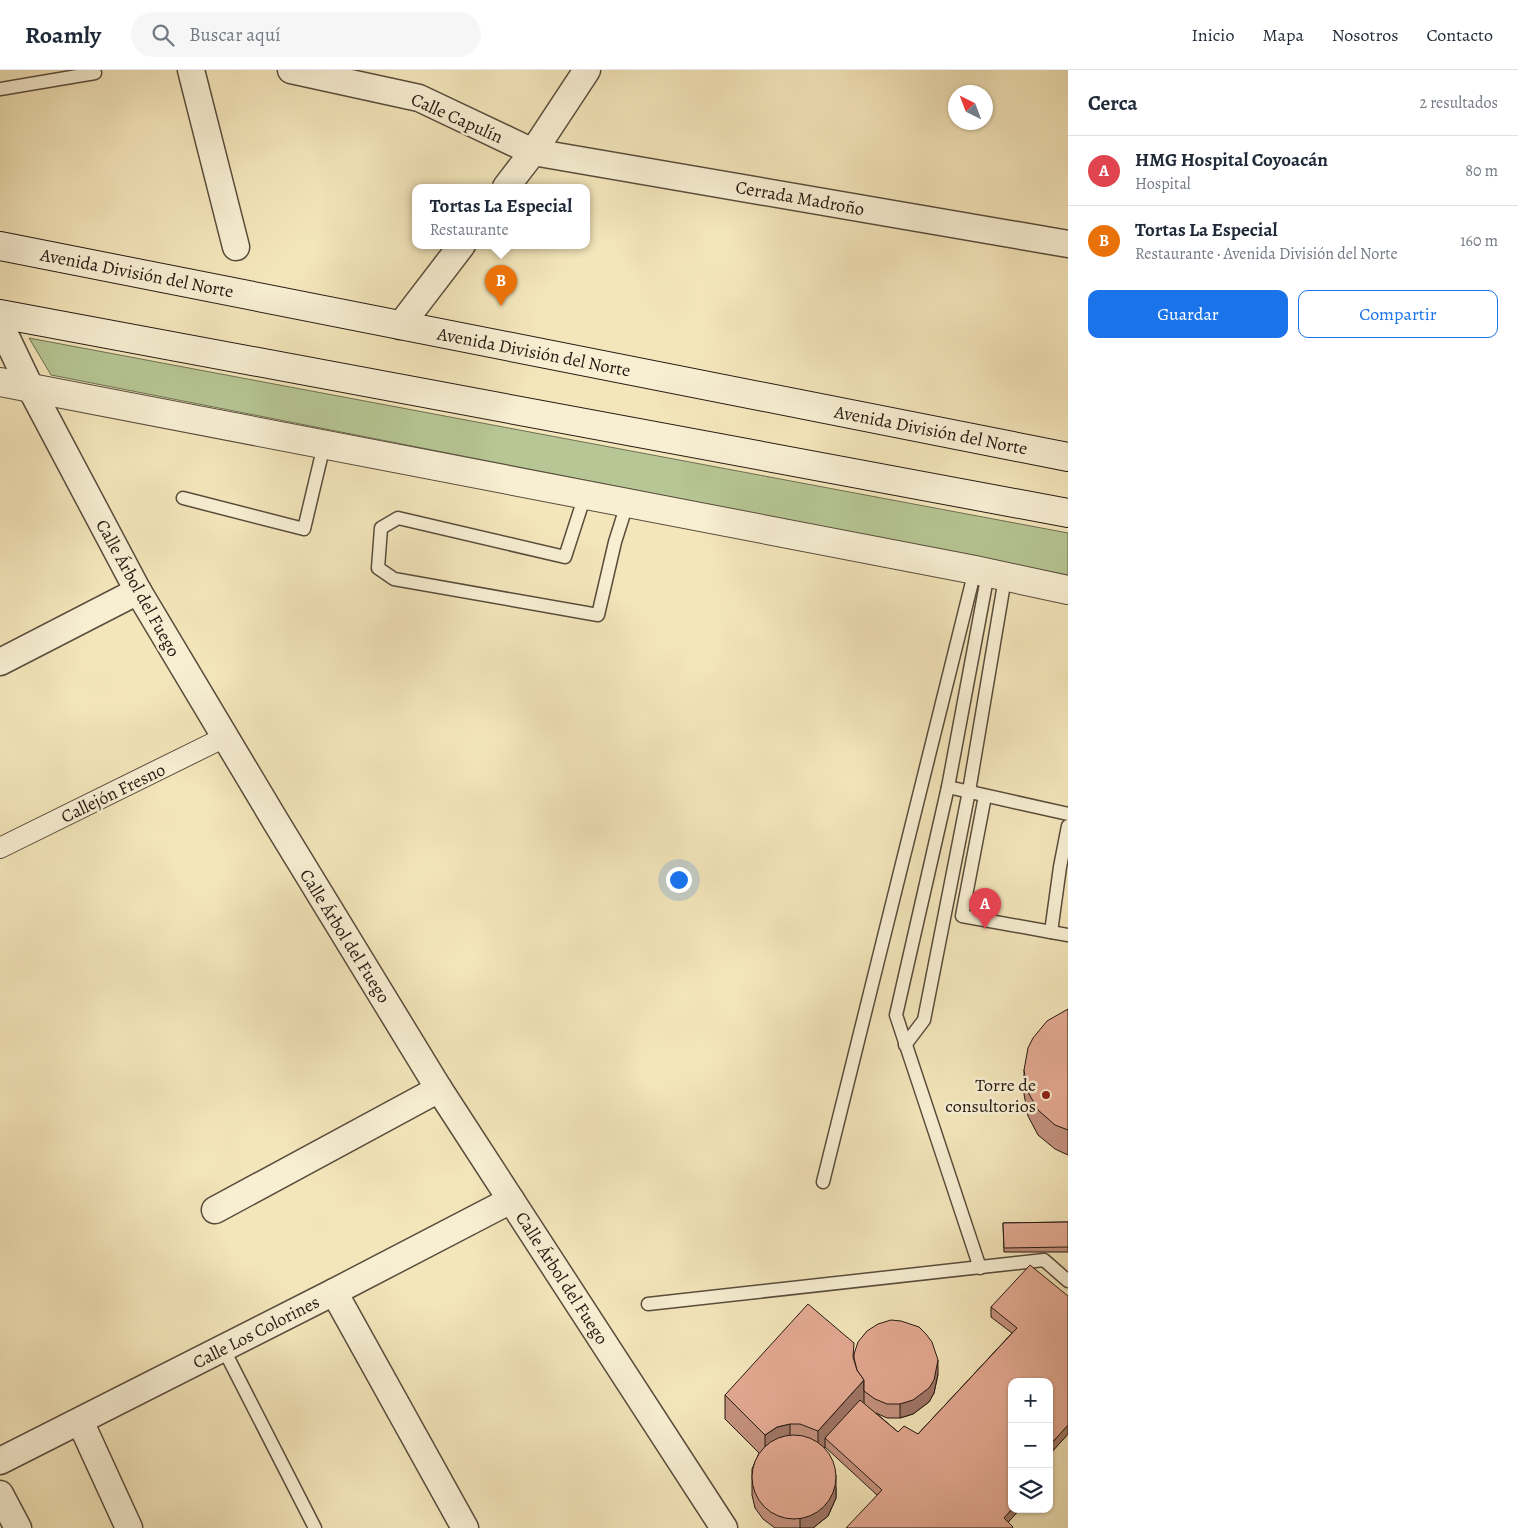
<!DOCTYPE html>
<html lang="es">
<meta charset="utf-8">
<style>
body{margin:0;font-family:Alegreya,serif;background:#f6f6f7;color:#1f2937}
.controls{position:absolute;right:15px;bottom:15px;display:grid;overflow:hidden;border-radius:10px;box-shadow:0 1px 4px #0004}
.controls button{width:45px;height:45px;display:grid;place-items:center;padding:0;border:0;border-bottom:1px solid #e0e1e3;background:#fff;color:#1f2937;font:25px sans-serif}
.compass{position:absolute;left:948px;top:15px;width:45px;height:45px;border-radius:50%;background:#fff;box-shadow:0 1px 4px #0004;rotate:318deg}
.you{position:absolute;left:678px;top:809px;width:18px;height:18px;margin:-12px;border:4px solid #fff;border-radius:50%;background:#1a73e8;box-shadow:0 0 0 8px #1a73e833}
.badge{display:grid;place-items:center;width:32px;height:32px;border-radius:50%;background:#1a73e8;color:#fff;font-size:16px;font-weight:700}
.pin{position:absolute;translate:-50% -41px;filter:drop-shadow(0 1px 2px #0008)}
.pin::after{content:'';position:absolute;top:26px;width:18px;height:15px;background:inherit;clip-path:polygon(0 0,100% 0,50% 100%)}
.popup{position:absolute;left:412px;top:114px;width:178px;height:65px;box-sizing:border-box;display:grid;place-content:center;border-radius:10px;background:#fff;filter:drop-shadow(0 1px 4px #0005);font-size:16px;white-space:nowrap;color:#747a83}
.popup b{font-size:19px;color:#1f2937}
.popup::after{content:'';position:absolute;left:50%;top:100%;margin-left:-10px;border:10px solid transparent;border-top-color:#fff}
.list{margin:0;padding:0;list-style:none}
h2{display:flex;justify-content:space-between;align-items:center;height:65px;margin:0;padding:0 20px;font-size:21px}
h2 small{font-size:16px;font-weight:400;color:#747a83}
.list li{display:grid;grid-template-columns:32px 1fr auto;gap:15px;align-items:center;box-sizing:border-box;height:70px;padding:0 20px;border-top:1px solid #e0e1e3}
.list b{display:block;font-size:19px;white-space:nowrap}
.list p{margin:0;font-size:16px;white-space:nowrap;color:#747a83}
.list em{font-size:16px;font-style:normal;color:#747a83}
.actions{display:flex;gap:10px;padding:15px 20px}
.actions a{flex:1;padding:11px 0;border:1px solid #1a73e8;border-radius:10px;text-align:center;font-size:18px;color:#1a73e8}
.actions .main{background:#1a73e8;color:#fff}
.icon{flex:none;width:28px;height:28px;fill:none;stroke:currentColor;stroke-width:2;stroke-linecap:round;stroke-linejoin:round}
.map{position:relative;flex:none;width:1068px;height:1458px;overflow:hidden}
header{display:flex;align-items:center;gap:30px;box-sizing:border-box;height:70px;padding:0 25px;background:#fff;border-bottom:1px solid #e0e1e3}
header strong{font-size:24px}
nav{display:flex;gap:28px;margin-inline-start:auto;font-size:18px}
.search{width:350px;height:45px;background:#f6f6f7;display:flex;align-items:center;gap:12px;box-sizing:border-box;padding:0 18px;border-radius:28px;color:#747a83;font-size:19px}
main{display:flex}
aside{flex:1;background:#fff}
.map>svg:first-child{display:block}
</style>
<header>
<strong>Roamly</strong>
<div class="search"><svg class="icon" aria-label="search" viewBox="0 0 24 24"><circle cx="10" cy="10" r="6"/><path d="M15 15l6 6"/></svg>Buscar aquí</div>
<nav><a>Inicio</a><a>Mapa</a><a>Nosotros</a><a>Contacto</a></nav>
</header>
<main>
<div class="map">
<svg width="1068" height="1458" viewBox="0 0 1068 1458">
<rect width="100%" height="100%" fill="#f4e6bb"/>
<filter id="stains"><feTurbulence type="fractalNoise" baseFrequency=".004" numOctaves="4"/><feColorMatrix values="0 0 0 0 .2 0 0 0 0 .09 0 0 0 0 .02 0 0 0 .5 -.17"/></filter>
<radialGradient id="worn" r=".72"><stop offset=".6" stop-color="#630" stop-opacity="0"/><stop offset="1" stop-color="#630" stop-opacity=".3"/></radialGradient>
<path fill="#b6c694" stroke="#6e7053" d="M29 268 1068 463V505L51 305Z"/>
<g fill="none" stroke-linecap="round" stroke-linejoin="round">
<defs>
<g id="service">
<path d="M0 19 95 3"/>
<path d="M585 425 565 487 398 448 381 458 378 498 394 509 598 545 615 472 627 434"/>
<path d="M183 428 304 459 324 375"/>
<path d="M948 717 1068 744"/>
<path d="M985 726 962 846 1051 862 1060 797 1068 756"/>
<path d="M1051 862 1068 865"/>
<path d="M905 975 924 950 969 721 1005 508"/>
<path d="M823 1112 975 500"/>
<path d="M980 1198 896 945 948 717 988 503"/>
<path d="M648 1234 1044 1190 1068 1211"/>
<path d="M223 1278 315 1458"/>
</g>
<path id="pedestrian" d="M0 778 225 667"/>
<g id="minor">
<path d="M191 0 236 177"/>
<path d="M291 0 419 28 533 82 1068 174"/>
<path d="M506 117 533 82 587 0"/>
<path d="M0 254 31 319 138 521 276 752 439 1019 724 1458"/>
<path d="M400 256 462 175"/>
<path d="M0 592 138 521"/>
<path d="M215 1140 439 1019"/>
<path d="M334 1222 465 1458"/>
<path d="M80 1351 129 1458"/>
<path d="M0 1391 334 1222 511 1130"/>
<path d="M0 1424 18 1458"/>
</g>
<path id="tertiary" d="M0 312 975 500 1068 520"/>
<g id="secondary">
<path d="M0 176 1068 387"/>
<path d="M0 244 1068 443"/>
</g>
</defs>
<use href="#service" stroke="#594c3c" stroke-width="15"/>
<use href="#pedestrian" stroke="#594c3c" stroke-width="22"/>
<use href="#minor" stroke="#594c3c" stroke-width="29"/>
<use href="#tertiary" stroke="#594c3c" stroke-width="30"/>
<use href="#secondary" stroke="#251912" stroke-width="30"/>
<use href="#service" stroke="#f8efd3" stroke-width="12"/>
<use href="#pedestrian" stroke="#f8efd3" stroke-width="20"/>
<use href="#minor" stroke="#f8efd3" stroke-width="26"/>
<use href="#tertiary" stroke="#f8efd3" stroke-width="28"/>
<use href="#secondary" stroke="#f8efd3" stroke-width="28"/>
</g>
<g fill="#c4927e" stroke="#251912">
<path d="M1068 939V1085L1055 1079 1038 1065 1028 1046 1024 1024V1000Z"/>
<path d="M1068 1152V1182H1004L1003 1153Z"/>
<path d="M1068 1226V1364L1049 1385V1312L1012 1439H1020L1008 1452 1013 1458 877 1425 825 1377 824 1378 836 1418V1428L828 1446 813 1458H775L763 1449 755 1438 752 1425V1399L759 1383 725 1349V1325L854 1284 938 1304 934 1323 929 1332 913 1344 900 1348H887L876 1343 898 1362 918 1364 1012 1263 991 1247V1237Z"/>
</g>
<g fill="#a07767" stroke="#251912">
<path d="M938 1290V1304L934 1323 929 1332 913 1344 900 1348V1334Z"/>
<path d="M864 1310V1335L825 1368V1377L818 1385V1361Z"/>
<path d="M790 1354V1378L765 1389V1365L777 1357Z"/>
<path d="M1068 1355V1364L1049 1385V1376Z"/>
<path d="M836 1405V1428L828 1446 813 1458H800V1449Z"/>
<path d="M1012 1439H1020L1004 1457V1448Z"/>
</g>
<g fill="#e4aa93" stroke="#251912">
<path d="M1068 939V1060L1055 1055 1038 1040 1028 1022 1024 1000 1028 978 1033 968 1047 951Z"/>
<path d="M1068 1152V1177L1004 1178 1003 1153Z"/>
<path d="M1030 1195 1068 1226V1355L1049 1376V1312H1012V1439L1004 1448 1013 1457 1012 1458H846L882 1420 825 1368 860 1330 898 1362 904 1356 918 1364 1017 1258 991 1237Z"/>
<path d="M808 1234 854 1273 853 1287 857 1300 864 1310 818 1361 800 1354H790L777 1357 765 1365 725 1325Z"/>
<path d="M891 1250 901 1251 919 1257 926 1264 932 1272 938 1290 934 1310 929 1318 913 1330 900 1334H887L875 1329 864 1321V1310L857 1300 854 1288V1284L858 1272 867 1261 878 1254Z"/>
<circle cx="794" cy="1407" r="42"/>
</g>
<circle fill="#8f2418" stroke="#f8efd3" stroke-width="2" cx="1046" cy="1025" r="5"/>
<g text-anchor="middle" stroke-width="5" stroke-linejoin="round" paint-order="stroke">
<g font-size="18" fill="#251912" stroke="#f8efd3">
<text transform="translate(457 48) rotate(24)" y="6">Calle Capulín</text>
<text transform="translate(800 128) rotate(10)" y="6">Cerrada Madroño</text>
<text transform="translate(137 203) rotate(11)" y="6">Avenida División del Norte</text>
<text transform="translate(534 282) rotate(11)" y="6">Avenida División del Norte</text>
<text transform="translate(931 360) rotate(11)" y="6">Avenida División del Norte</text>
<text transform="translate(138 518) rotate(61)" y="6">Calle Árbol del Fuego</text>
<text transform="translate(113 723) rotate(-26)" y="6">Callejón Fresno</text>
<text transform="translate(345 866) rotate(58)" y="6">Calle Árbol del Fuego</text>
<text transform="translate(562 1208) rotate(57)" y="6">Calle Árbol del Fuego</text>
<text transform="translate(256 1262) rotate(-27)" y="6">Calle Los Colorines</text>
</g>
<g font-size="18" fill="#251912" stroke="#f8efd3" text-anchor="end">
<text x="1036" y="1021">Torre de<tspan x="1036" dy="21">consultorios</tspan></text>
</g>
</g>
<rect width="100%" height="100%" filter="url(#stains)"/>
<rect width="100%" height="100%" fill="url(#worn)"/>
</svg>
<div class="controls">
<button>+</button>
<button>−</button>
<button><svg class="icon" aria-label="layers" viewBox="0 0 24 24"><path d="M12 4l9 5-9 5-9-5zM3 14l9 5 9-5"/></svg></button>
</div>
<svg class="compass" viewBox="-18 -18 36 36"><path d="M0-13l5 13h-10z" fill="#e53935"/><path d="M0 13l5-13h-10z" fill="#747a83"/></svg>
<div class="you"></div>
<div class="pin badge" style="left:985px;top:859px;background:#e0444e">A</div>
<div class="pin badge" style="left:501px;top:236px;background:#e8710a">B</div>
<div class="popup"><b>Tortas La Especial</b>Restaurante</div>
</div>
<aside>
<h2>Cerca<small>2 resultados</small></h2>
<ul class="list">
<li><span class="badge" style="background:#e0444e">A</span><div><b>HMG Hospital Coyoacán</b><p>Hospital</p></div><em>80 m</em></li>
<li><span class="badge" style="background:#e8710a">B</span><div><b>Tortas La Especial</b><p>Restaurante · Avenida División del Norte</p></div><em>160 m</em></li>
</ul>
<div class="actions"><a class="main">Guardar</a><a>Compartir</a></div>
</aside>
</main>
